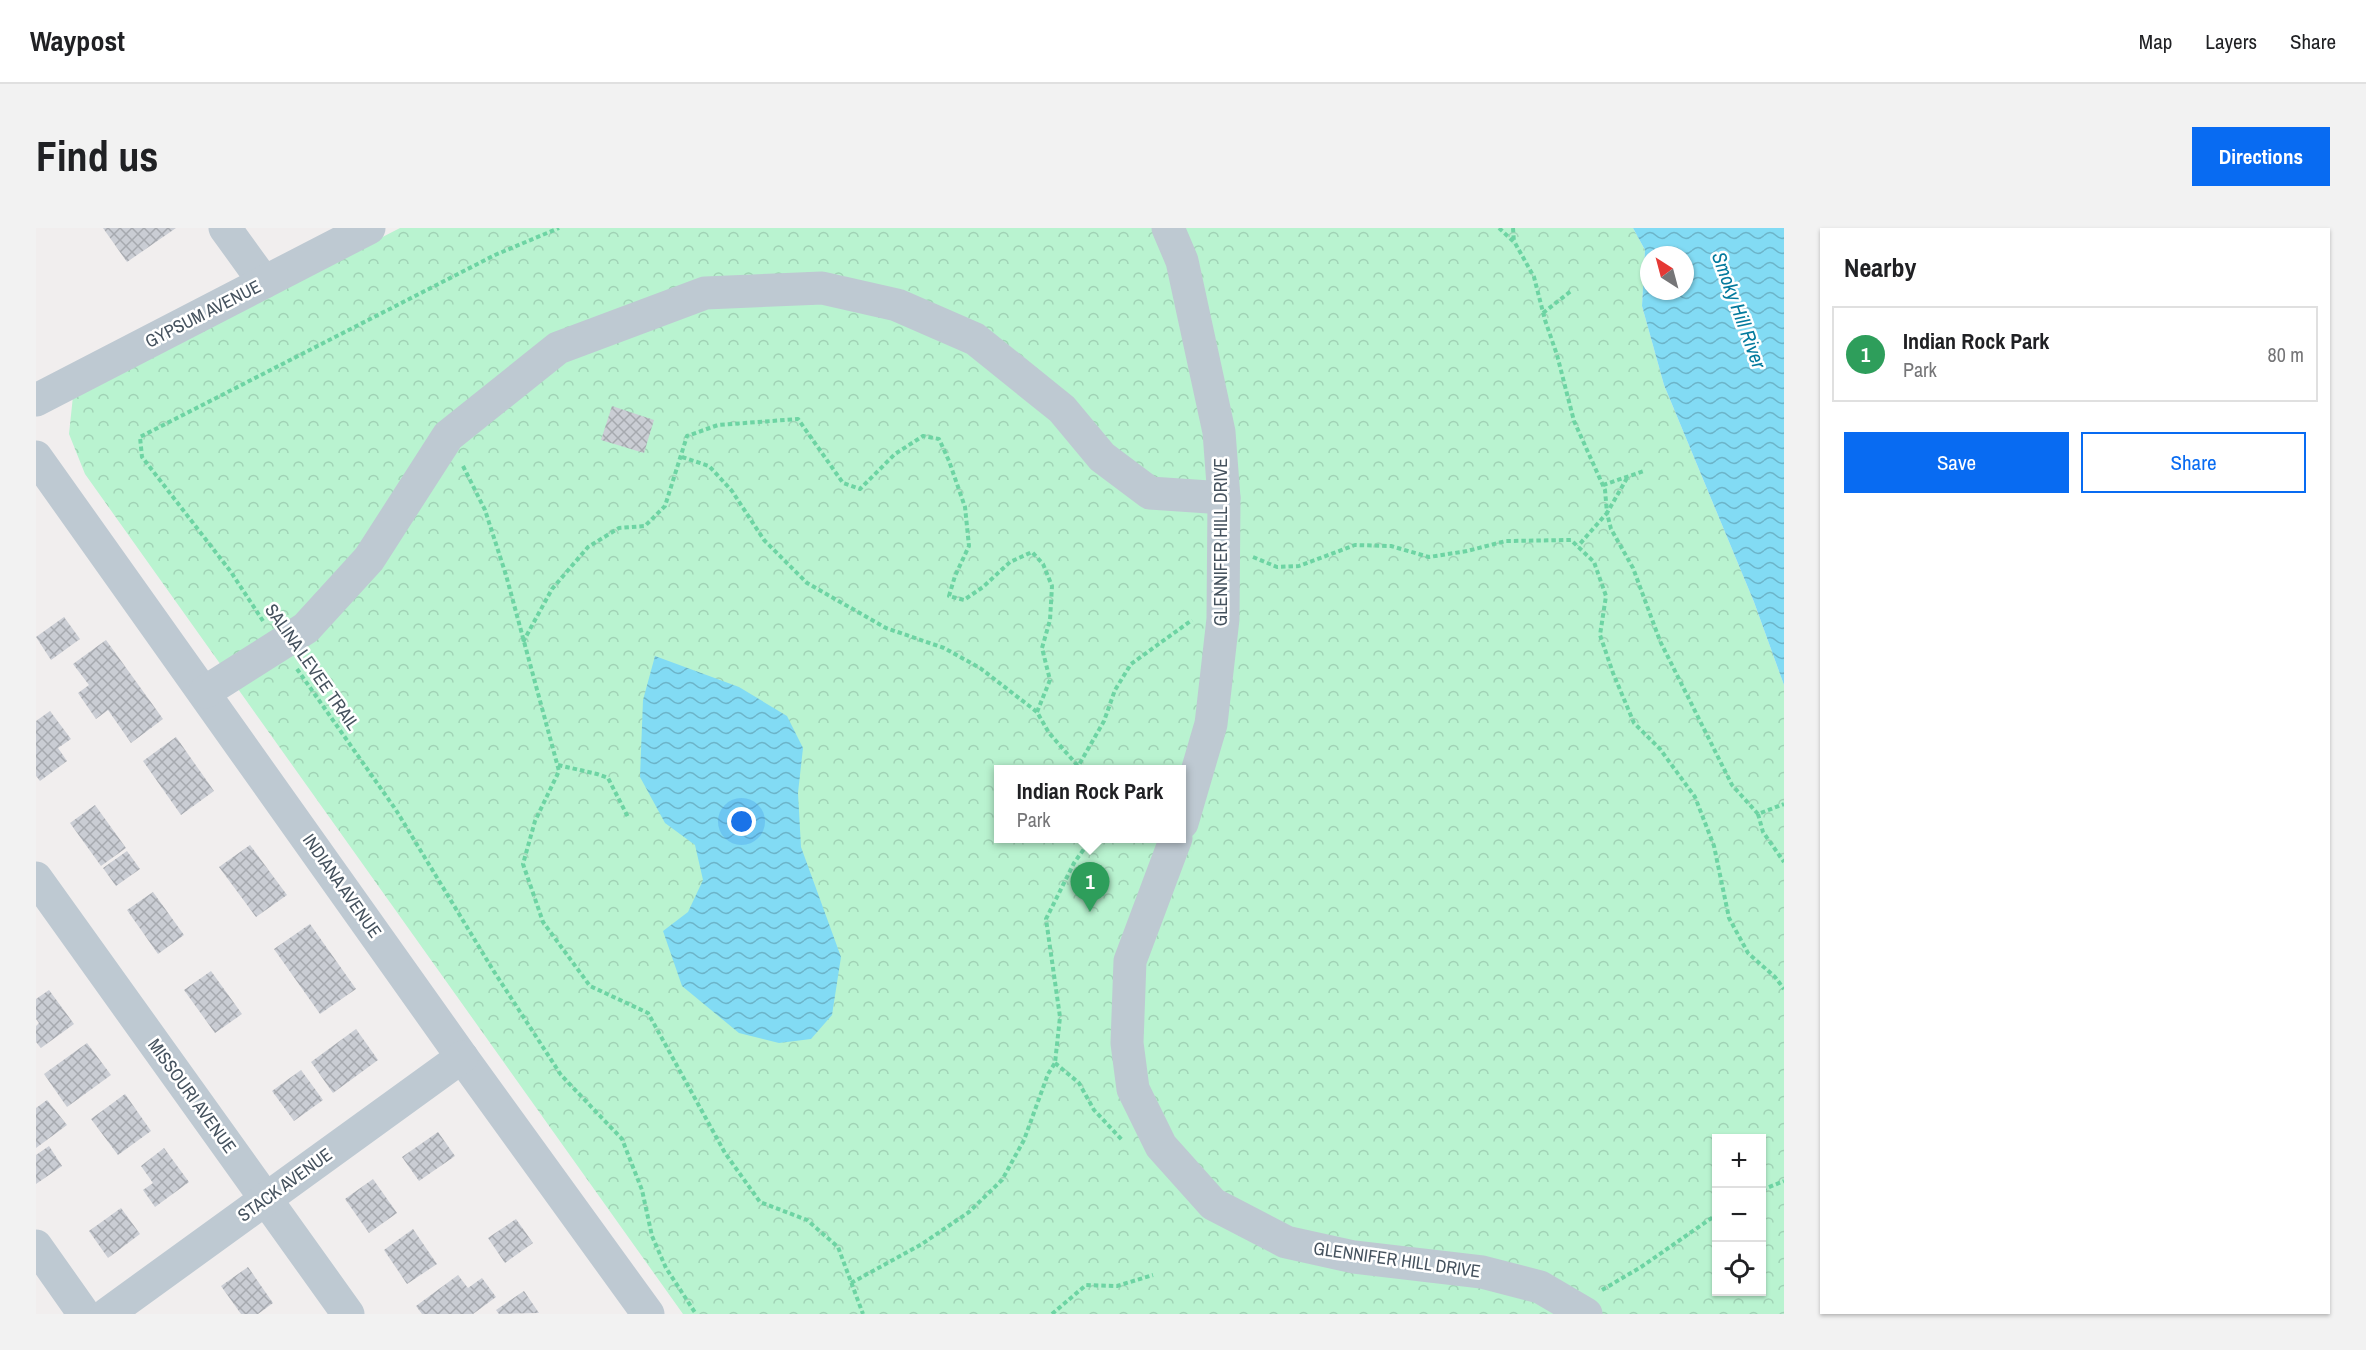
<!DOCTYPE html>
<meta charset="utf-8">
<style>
body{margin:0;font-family:"Archivo Narrow",sans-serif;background:#f2f2f2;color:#202124}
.controls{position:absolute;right:18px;bottom:18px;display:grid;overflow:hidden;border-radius:0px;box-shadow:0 2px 4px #0004}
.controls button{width:54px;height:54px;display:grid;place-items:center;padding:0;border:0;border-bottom:2px solid #e0e0e0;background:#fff;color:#202124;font:30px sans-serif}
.compass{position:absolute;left:1604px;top:18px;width:54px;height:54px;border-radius:50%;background:#fff;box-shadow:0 2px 4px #0004;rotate:324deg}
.you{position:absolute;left:706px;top:594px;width:21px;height:21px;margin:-15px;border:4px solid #fff;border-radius:50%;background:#1a73e8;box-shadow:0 0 0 9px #1a73e833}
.badge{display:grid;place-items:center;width:39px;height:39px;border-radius:50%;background:#086bf2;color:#fff;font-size:20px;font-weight:700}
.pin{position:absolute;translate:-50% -50px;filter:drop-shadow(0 2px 3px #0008)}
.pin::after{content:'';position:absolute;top:32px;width:21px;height:18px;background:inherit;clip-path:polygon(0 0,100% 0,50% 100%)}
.popup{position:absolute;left:958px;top:537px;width:192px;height:78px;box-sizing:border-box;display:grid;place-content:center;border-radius:0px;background:#fff;filter:drop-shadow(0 2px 4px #0005);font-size:20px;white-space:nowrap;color:#757577}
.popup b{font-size:22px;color:#202124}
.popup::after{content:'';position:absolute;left:50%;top:100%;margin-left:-12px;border:12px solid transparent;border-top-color:#fff}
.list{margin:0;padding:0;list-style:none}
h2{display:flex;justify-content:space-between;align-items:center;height:78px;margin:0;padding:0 24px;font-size:26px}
h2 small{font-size:20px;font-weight:400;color:#757577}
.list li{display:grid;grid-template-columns:39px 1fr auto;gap:18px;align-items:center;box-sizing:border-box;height:96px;margin:0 12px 12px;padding:0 12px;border:2px solid #e0e0e0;border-radius:0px}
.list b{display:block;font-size:22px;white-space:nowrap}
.list p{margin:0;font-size:20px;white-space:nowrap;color:#757577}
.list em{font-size:20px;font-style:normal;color:#757577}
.actions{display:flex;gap:12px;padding:18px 24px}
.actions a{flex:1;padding:14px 0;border:2px solid #086bf2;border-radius:0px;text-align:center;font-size:21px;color:#086bf2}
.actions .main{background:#086bf2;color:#fff}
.icon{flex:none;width:33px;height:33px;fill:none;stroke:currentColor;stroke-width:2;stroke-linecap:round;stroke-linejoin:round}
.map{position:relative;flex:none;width:1748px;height:1086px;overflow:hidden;border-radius:0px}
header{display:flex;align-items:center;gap:36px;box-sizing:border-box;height:84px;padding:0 30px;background:#fff;border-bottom:2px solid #e0e0e0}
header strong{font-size:28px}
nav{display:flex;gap:33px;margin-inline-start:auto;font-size:21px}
.intro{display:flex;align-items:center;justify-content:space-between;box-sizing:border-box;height:144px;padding:0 36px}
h1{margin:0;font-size:42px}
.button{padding:15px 27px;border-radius:0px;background:#086bf2;color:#fff;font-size:21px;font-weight:700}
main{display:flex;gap:36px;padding:0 36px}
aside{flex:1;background:#fff;border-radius:0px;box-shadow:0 2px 4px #0004}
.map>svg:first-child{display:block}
</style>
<header>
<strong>Waypost</strong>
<nav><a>Map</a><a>Layers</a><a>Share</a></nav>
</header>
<div class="intro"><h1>Find us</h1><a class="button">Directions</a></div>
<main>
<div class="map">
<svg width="1748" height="1086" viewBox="0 0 1748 1086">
<defs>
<pattern id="park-crowns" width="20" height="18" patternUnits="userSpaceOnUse" patternTransform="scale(1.5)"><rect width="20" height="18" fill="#b9f3d0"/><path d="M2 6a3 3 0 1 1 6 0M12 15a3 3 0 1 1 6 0" fill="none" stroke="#a0d2b5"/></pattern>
<pattern id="water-waves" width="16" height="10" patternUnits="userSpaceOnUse" patternTransform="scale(1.5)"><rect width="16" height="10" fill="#82dbf4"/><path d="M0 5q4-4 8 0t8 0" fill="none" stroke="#6cb4c9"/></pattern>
<pattern id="building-cross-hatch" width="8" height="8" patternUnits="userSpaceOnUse" patternTransform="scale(1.5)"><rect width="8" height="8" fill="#cacdd4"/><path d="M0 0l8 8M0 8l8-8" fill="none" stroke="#a6a9af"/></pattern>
</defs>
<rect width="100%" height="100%" fill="#f1eeee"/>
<path fill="url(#park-crowns)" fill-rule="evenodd" d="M364 0H1597L1609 22 1606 78 1628 157 1718 374 1748 457V1086H647L49 246 33 206 37 168ZM962 542H1146V610H962ZM1680 910H1726V1064H1680Z"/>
<g fill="url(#water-waves)" fill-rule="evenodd">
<path d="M1597 0H1748V457L1718 374 1628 157 1606 78 1609 22ZM1613 27H1649V63H1613Z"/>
<path d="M619 428 703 459 751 488 767 520 762 565 765 619 805 729 796 787 775 811 743 815 703 805 646 758 627 703 652 684 667 652 659 617 629 595 604 549 607 472Z"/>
</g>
<g fill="url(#building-cross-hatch)">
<path d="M67 0H140L91 34Z"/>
<path d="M576 178 618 192 608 225 565 212Z"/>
<path d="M28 389 44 411 15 432 0 409Z"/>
<path d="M70 412 127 491 95 515 72 482 60 491 42 465 53 457 37 436Z"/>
<path d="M14 483 35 511 22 520 31 533 4 553 0 548V493Z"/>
<path d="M140 509 178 563 145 587 107 533Z"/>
<path d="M59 577 90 620 65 638 34 595Z"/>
<path d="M214 617 251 667 220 689 183 639Z"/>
<path d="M91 623 104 641 80 658 67 640Z"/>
<path d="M117 664 148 707 122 726 91 682Z"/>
<path d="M274 696 320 761 284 786 238 721Z"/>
<path d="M175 743 206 786 179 805 148 762Z"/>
<path d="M13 762 38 796 5 820 0 814V798L3 795 0 791V771Z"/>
<path d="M320 801 342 832 297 865 275 834Z"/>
<path d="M51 815 75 847 31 879 8 846Z"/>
<path d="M265 842 287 872 258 893 236 863Z"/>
<path d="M89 866 115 903 82 927 55 891Z"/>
<path d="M11 872 31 897 0 920V880Z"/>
<path d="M402 904 419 928 383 953 366 929Z"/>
<path d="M13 918 26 938 0 956V927Z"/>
<path d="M128 920 153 954 119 979 107 962 117 955 105 938Z"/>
<path d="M337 951 361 985 333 1005 309 971Z"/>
<path d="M85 980 104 1006 72 1030 53 1003Z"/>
<path d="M480 991 497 1015 469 1035 452 1010Z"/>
<path d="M377 1001 401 1036 371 1056 348 1022Z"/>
<path d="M212 1039 237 1075 222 1086H205L185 1058Z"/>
<path d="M422 1047 432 1060 446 1050 460 1069 437 1086H386L380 1078Z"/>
<path d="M488 1063 503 1085 463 1086 460 1082Z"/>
</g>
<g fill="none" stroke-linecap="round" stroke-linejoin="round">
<g stroke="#6dd4a3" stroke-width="4" stroke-dasharray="4.5 3" stroke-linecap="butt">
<path d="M1463 0 1479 15 1498 49 1509 92 1521 127 1538 193 1569 262 1571 285 1542 318"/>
<path d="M1477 0 1478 15"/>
<path d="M1507 85 1535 63"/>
<path d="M646 229 673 238 696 263 728 312 771 355 850 400 908 420 944 440 1001 484"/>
<path d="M427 238 449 282 470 347 523 543 499 593 487 636 507 694 554 758 612 785 689 925 724 974 771 992 802 1019 827 1086"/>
<path d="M1591 250 1571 285 1575 301 1597 340 1624 413 1696 557 1722 586 1748 576"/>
<path d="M1567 257 1608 243"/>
<path d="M1217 329 1241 339 1263 338 1319 317 1355 318 1393 329 1431 323 1470 313 1535 312 1558 334 1570 368 1564 407 1577 445 1598 495 1624 521 1659 569 1678 618 1693 690 1712 725 1739 749 1748 761"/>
<path d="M227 393 195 344 106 229 104 209 459 27 523 0"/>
<path d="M487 414 516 361 552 319 583 300 609 298 629 278 651 208 682 197 762 191 807 255 824 261 859 226 887 208 903 211 913 233 929 279 933 318 919 348 913 368 928 372 947 359 974 334 996 324 1007 336 1016 358 1014 392 1006 420 1014 452 1001 484 1013 505 1042 538"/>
<path d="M261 441 360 582 457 742 525 847 586 911 606 962 616 1008 630 1040 660 1086"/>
<path d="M522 537 561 546 572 550 592 589"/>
<path d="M1040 542 1068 493 1079 462 1095 436 1156 392"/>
<path d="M1722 586 1727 604 1748 634"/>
<path d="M1019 835 1043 855 1058 882 1087 913"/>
<path d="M1726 962 1748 953"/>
<path d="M815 1055 886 1016 933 984 966 952 988 912 1012 846 1019 835 1024 789 1010 691 1038 635 1053 614 1051 610"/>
<path d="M1566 1062 1605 1039 1680 987"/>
<path d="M1016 1086 1050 1057 1081 1058 1117 1047"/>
</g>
<g stroke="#bec9d2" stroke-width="33">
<path d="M189 0 228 54"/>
<path d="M1132 0 1146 33 1183 204 1188 270 1187 391 1175 496 1146 595"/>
<path d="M0 172 333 0"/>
<path d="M0 229 426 829 612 1086"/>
<path d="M169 464 270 400 333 331 412 208 522 120 669 65 786 60 861 77 939 111 1026 181 1066 229 1114 265 1188 270"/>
<path d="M1140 610 1094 733 1091 815 1097 861 1125 918 1177 976 1250 1014 1318 1029 1446 1044 1504 1059 1550 1086"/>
<path d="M0 650 312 1086"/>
<path d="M0 1018 48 1086"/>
<path d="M71 1086 426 829"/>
</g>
</g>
<g text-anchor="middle" stroke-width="5" stroke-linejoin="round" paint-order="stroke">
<g font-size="18" fill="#45525e" stroke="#fff">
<text transform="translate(167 86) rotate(-27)" y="6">GYPSUM AVENUE</text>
<text transform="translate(1185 314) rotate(-90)" y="6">GLENNIFER HILL DRIVE</text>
<text transform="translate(276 439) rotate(55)" y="6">SALINA LEVEE TRAIL</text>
<text transform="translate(306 658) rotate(55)" y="6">INDIANA AVENUE</text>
<text transform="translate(156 868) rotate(54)" y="6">MISSOURI AVENUE</text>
<text transform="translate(249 957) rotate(-36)" y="6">STACK AVENUE</text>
<text transform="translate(1361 1032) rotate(8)" y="6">GLENNIFER HILL DRIVE</text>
</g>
<g font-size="20" font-style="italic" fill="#037a9d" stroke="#fff">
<text transform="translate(1703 82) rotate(70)" y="7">Smoky Hill River</text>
</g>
</g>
</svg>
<div class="controls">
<button>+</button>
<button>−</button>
<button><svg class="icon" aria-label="locate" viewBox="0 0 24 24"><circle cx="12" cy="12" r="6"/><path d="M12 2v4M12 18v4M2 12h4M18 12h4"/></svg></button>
</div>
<svg class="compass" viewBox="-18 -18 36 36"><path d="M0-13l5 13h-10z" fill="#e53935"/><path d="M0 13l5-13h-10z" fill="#757577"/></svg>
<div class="you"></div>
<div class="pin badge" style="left:1054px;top:684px;background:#2e9e5b">1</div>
<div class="popup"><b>Indian Rock Park</b>Park</div>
</div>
<aside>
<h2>Nearby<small></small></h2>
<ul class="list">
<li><span class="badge" style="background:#2e9e5b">1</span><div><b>Indian Rock Park</b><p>Park</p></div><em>80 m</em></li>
</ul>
<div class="actions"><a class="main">Save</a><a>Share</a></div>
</aside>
</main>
